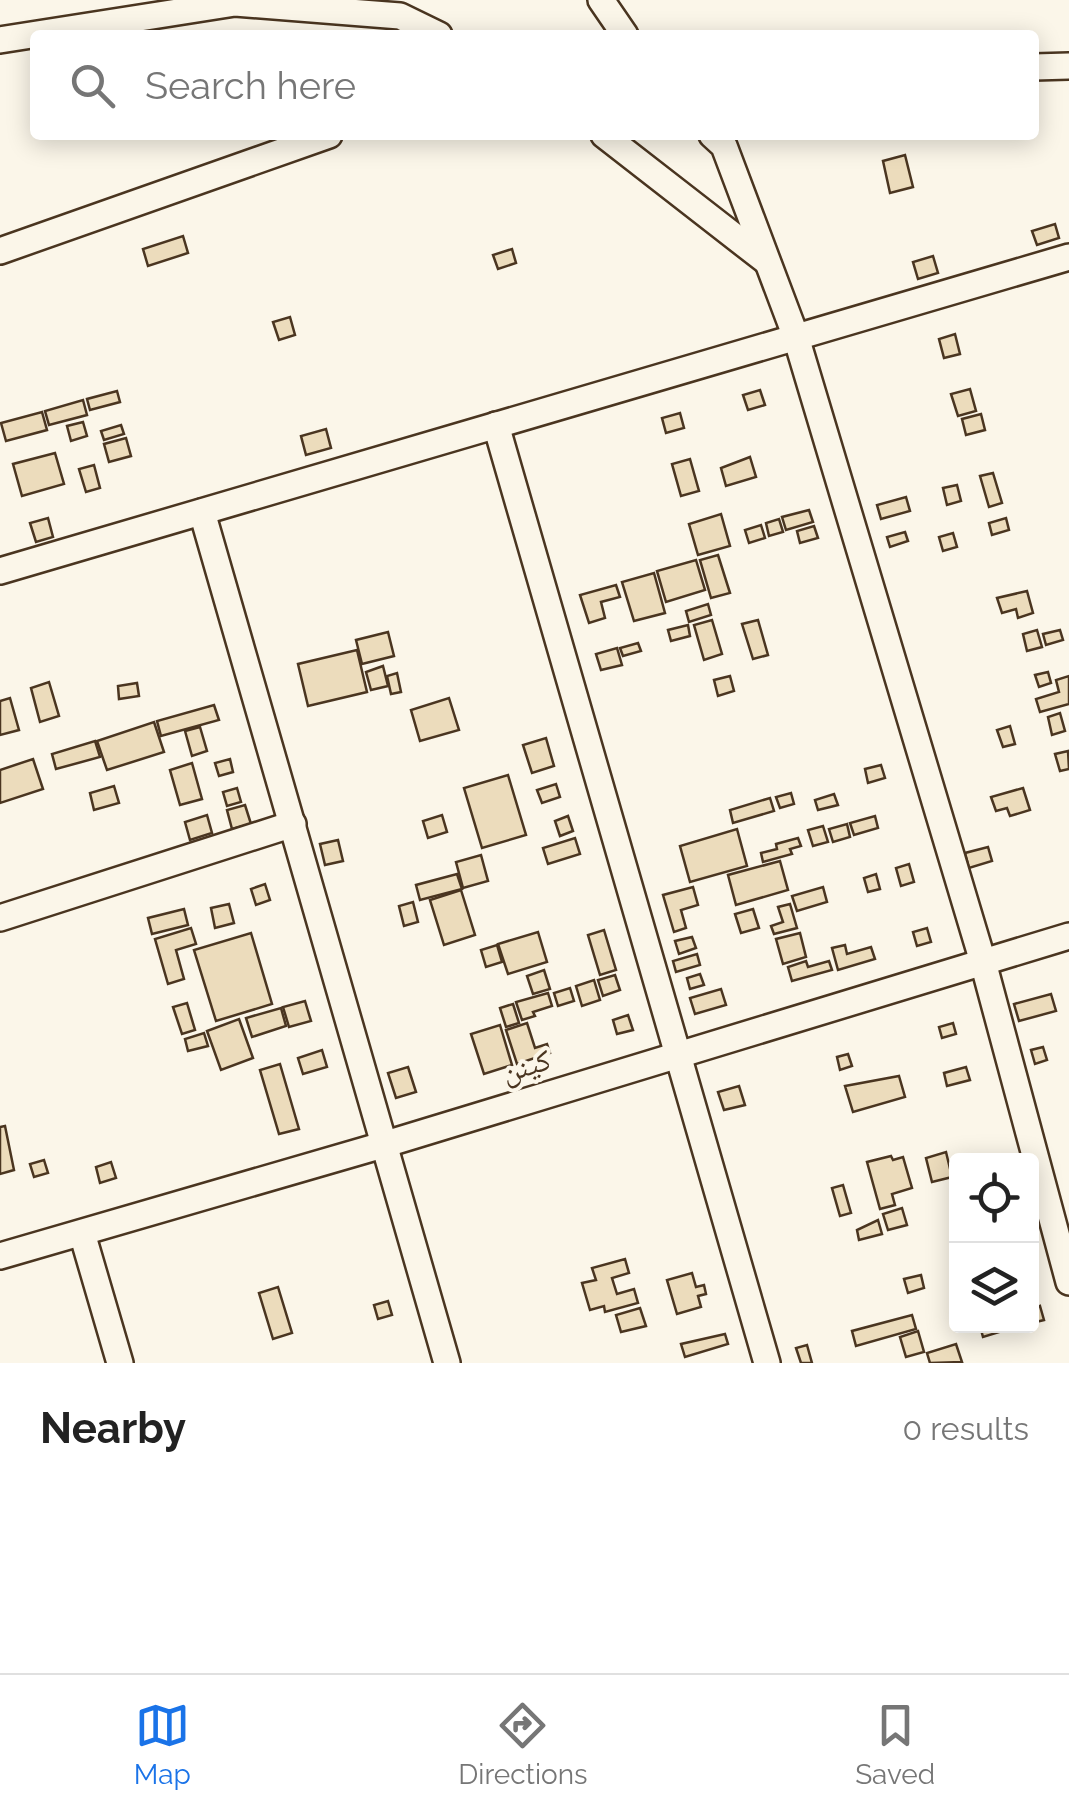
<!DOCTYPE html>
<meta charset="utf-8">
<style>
body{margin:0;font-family:Raleway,"Noto Naskh Arabic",sans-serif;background:#f2f2f2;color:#222}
.controls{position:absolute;right:30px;bottom:30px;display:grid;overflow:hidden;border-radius:10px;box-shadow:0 5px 25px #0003}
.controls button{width:90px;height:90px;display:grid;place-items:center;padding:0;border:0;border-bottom:2px solid #e0e0e0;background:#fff;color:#222;font:50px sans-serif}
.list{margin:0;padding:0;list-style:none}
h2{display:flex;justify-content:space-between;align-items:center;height:130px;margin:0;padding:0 40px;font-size:42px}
h2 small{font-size:32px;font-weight:400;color:#767676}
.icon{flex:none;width:55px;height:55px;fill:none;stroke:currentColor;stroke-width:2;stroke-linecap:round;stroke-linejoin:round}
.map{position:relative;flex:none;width:1069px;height:1363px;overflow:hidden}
.search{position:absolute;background:#fff;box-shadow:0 5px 25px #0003;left:30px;right:30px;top:30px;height:110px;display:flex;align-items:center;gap:25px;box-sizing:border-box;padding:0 35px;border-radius:10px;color:#767676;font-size:38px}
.sheet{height:310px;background:#fff}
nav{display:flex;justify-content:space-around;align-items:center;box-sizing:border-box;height:140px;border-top:2px solid #e0e0e0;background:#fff;font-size:28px;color:#767676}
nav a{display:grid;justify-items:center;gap:5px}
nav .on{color:#1a73e8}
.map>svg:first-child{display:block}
</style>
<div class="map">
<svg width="1069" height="1363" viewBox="0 0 1069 1363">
<rect width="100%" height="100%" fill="#fbf6e9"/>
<g fill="#ecdcbc" stroke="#4a3520" stroke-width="2.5">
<path d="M905 155 913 187 890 193 883 161Z"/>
<path d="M1055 224 1059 238 1037 245 1032 231Z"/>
<path d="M183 236 188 253 148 266 143 249Z"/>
<path d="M512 249 516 263 498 269 493 255Z"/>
<path d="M933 256 938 273 918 279 913 262Z"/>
<path d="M290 317 295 335 279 340 273 322Z"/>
<path d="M955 334 960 354 944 358 939 339Z"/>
<path d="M970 389 976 411 958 416 951 394Z"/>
<path d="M760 390 765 405 748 410 743 395Z"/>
<path d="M117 391 120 402 90 410 87 399Z"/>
<path d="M83 400 87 415 49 425 45 411Z"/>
<path d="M42 412 47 430 6 441 1 423Z"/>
<path d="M680 413 684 428 666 433 662 418Z"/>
<path d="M981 414 985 430 966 435 962 419Z"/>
<path d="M83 422 87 436 71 441 67 426Z"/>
<path d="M121 425 124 434 104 440 101 431Z"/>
<path d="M326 429 331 448 306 455 301 436Z"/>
<path d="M126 438 131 456 109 462 104 444Z"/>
<path d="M55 453 64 484 22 496 13 464Z"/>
<path d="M750 457 756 477 726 486 721 468Z"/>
<path d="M690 459 699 491 681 496 672 464Z"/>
<path d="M94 465 100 488 86 492 79 469Z"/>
<path d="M993 473 1002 503 989 507 980 476Z"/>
<path d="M957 485 961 501 947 505 943 488Z"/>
<path d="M906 497 910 511 881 519 877 505Z"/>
<path d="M809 510 813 522 786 530 782 517Z"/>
<path d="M721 514 730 546 698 555 689 524Z"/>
<path d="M48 518 53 537 36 542 30 523Z"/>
<path d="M1006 518 1009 530 992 535 989 523Z"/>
<path d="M779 519 783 532 769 536 766 523Z"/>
<path d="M761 525 765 538 749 543 745 530Z"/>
<path d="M814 526 818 538 800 543 797 531Z"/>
<path d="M905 532 908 541 890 547 887 537Z"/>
<path d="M953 533 957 547 943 551 939 537Z"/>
<path d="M718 555 730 593 711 598 700 560Z"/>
<path d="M696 560 705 590 666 602 657 571Z"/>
<path d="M654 573 665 613 634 621 622 582Z"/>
<path d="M616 585 620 597 601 602 605 618 589 623 580 595Z"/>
<path d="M1027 591 1033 613 1018 618 1016 609 1002 613 997 598Z"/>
<path d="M708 604 711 615 689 622 686 611Z"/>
<path d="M712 620 722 654 704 660 694 625Z"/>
<path d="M758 620 768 655 753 659 742 624Z"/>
<path d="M688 625 690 636 671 641 668 630Z"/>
<path d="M1037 630 1042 647 1027 651 1023 634Z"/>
<path d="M1060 630 1063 640 1046 645 1043 634Z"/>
<path d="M388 632 394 656 362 664 356 640Z"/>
<path d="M638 643 641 651 623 656 620 648Z"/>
<path d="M617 648 622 665 601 670 596 654Z"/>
<path d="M357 650 367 692 308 706 298 664Z"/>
<path d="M383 666 388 686 371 690 366 672Z"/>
<path d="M1048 672 1051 683 1039 687 1035 675Z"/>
<path d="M397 673 401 692 391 694 387 676Z"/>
<path d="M730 676 734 691 718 696 714 680Z"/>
<path d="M1069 676V704L1040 712 1036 699 1059 692 1056 680Z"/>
<path d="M49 682 59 716 40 722 31 688Z"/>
<path d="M137 683 139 696 119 699 118 686Z"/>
<path d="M10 698 19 730 0 735V701Z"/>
<path d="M449 698 459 730 420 741 411 710Z"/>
<path d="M214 705 219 720 161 736 157 721Z"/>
<path d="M1060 713 1065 731 1052 735 1048 717Z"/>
<path d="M154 722 164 752 107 770 97 741Z"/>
<path d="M1010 726 1015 744 1003 747 997 730Z"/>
<path d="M200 727 207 751 192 756 185 731Z"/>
<path d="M546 738 554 766 532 773 523 745Z"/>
<path d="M95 741 100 757 56 769 52 754Z"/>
<path d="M1068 751 1069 769 1060 771 1055 754Z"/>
<path d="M33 759 43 789 0 803V770Z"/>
<path d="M230 759 233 772 219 776 215 763Z"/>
<path d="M192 763 202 799 180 805 170 770Z"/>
<path d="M881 765 885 778 868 783 865 769Z"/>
<path d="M508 775 526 835 482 848 464 788Z"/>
<path d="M556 784 560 797 542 803 537 790Z"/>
<path d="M114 786 119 803 94 810 90 793Z"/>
<path d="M237 788 241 802 227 806 223 792Z"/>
<path d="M1023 788 1030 810 1010 816 1007 808 996 811 991 797Z"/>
<path d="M791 793 794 804 780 808 776 797Z"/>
<path d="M834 794 838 805 818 810 815 800Z"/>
<path d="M770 798 774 811 733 823 730 810Z"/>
<path d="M245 805 251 824 232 829 227 810Z"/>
<path d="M207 815 212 833 190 840 185 822Z"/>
<path d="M442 815 447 832 428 838 423 821Z"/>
<path d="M568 816 573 831 560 836 555 821Z"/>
<path d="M875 816 878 828 854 835 850 823Z"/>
<path d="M847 824 850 837 833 842 829 829Z"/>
<path d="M823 826 828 842 813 846 808 830Z"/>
<path d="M737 829 747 866 690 882 680 846Z"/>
<path d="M575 838 580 854 548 864 543 848Z"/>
<path d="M798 838 801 846 790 849 792 854 763 862 761 853 777 849 776 844Z"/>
<path d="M338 840 343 861 325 865 320 844Z"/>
<path d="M988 847 992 861 969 868 965 853Z"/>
<path d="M481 855 488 881 463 888 456 862Z"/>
<path d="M780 861 788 890 736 905 728 875Z"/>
<path d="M909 864 914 882 901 886 896 868Z"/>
<path d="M457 874 462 889 420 900 416 885Z"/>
<path d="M876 874 880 889 868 892 864 878Z"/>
<path d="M265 884 270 900 256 905 251 889Z"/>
<path d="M693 887 698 905 681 910 686 928 674 932 663 895Z"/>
<path d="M823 887 827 902 797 911 792 896Z"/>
<path d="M461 890 475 935 444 945 430 900Z"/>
<path d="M413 902 418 922 404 926 399 906Z"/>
<path d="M229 904 234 923 215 928 211 908Z"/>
<path d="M790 904 797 928 774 934 771 926 783 922 778 907Z"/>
<path d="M184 909 188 925 152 934 148 918Z"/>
<path d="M753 909 759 928 741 933 735 914Z"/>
<path d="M191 928 196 944 176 950 184 979 168 984 155 939Z"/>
<path d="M927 928 931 942 917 946 913 932Z"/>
<path d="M604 930 616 970 600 975 588 935Z"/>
<path d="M538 932 547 962 508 974 498 944Z"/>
<path d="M251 933 272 1004 216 1021 194 950Z"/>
<path d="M800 933 806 957 783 964 776 939Z"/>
<path d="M692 937 696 948 679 954 675 941Z"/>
<path d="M497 945 502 962 486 967 481 950Z"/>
<path d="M845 945 847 954 871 947 875 959 838 970 832 948Z"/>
<path d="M697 954 700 965 676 972 673 961Z"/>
<path d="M806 961 808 967 829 961 832 970 792 981 788 967Z"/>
<path d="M544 970 550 989 533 994 527 976Z"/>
<path d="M700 974 704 985 690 989 687 978Z"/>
<path d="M615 975 620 990 603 996 598 980Z"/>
<path d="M594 980 600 1000 582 1006 576 986Z"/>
<path d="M570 988 574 1001 558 1006 554 993Z"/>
<path d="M721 989 726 1005 695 1014 690 998Z"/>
<path d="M548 993 552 1006 533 1012 535 1016 522 1020 516 1002Z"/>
<path d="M1051 994 1056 1011 1019 1021 1014 1004Z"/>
<path d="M305 1001 311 1021 289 1027 283 1007Z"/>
<path d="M187 1003 195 1030 182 1034 173 1007Z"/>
<path d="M513 1004 519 1023 506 1027 500 1008Z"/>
<path d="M281 1008 286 1026 252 1037 246 1018Z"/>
<path d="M628 1015 633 1030 617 1034 613 1020Z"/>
<path d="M239 1019 253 1058 221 1070 207 1031Z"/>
<path d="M527 1023 535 1048 547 1044 550 1053 517 1064 506 1030Z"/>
<path d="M953 1023 956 1034 942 1038 939 1027Z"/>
<path d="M500 1025 512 1065 484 1074 471 1034Z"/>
<path d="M204 1033 208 1046 188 1051 185 1039Z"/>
<path d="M1043 1047 1047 1060 1035 1064 1031 1050Z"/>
<path d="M322 1050 327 1067 303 1074 298 1058Z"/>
<path d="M848 1054 852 1066 840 1070 837 1057Z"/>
<path d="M280 1064 299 1129 279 1134 260 1070Z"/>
<path d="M408 1067 416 1092 396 1098 388 1073Z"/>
<path d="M966 1067 970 1080 947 1086 944 1073Z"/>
<path d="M899 1076 905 1097 853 1112 845 1086Z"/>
<path d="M739 1086 745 1105 724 1110 718 1092Z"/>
<path d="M5 1126 14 1170 0 1174V1127Z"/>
<path d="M946 1152 952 1177 932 1182 926 1158Z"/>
<path d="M891 1156 893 1160 903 1157 912 1188 892 1194 895 1205 880 1209 867 1162Z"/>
<path d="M44 1160 48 1173 34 1177 30 1164Z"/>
<path d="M111 1162 116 1178 100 1183 96 1167Z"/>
<path d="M843 1185 851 1213 840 1216 832 1188Z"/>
<path d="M902 1208 907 1225 888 1230 883 1214Z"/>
<path d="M878 1220 882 1234 859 1240 857 1230Z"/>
<path d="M625 1259 629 1273 612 1278 617 1294 634 1289 638 1303 605 1312 604 1306 590 1310 582 1283 596 1280 592 1268Z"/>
<path d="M692 1273 696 1287 704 1285 706 1294 698 1296 701 1307 677 1314 667 1280Z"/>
<path d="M921 1275 924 1288 908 1293 904 1279Z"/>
<path d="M278 1287 292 1333 273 1339 259 1293Z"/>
<path d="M388 1301 392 1315 378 1319 374 1305Z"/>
<path d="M1040 1306 1044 1320 1032 1323V1309Z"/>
<path d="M640 1308 646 1326 621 1332 616 1315Z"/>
<path d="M912 1315 916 1329 856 1346 852 1331Z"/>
<path d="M980 1326H1005L1006 1330 983 1337Z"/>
<path d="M918 1331 924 1352 906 1357 900 1337Z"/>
<path d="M725 1334 728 1344 685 1357 681 1344Z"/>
<path d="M956 1344 962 1362 930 1363 927 1353Z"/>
<path d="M807 1345 812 1363H801L796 1348Z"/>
</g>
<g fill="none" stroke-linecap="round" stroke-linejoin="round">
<defs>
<g id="minor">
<path d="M601 0 625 35"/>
<path d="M0 40 235 3 400 16 439 35"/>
<path d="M1034 67 1069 66"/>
<path d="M604 135 766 261"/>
<path d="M712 135 724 146 796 337 983 962 1069 1282"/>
<path d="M0 251 329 135"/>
<path d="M496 425 767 1363"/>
<path d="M202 512 447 1363"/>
<path d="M0 571 1069 257"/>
<path d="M0 918 293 824"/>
<path d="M82 1233 120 1363"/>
<path d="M0 1256 386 1144 1069 936"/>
</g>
</defs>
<use href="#minor" stroke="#4a3520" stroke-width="30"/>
<use href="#minor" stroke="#fbf6e9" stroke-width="25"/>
</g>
<g text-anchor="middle" stroke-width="8" stroke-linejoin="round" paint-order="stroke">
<g font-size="30" fill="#4a3520" stroke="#fbf6e9">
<text transform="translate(526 1066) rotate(-17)" y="10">كينن</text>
</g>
</g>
</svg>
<div class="controls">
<button><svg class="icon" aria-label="locate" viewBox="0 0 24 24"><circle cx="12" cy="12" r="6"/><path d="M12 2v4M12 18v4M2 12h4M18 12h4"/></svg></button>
<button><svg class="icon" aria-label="layers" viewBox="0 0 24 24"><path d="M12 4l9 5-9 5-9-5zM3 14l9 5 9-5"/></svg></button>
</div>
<div class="search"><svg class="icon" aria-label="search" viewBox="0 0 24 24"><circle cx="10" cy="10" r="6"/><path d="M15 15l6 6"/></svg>Search here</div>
</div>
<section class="sheet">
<h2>Nearby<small>0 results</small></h2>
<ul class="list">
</ul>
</section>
<nav>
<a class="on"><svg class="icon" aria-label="map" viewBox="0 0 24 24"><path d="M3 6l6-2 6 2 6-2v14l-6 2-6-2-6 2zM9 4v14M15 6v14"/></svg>Map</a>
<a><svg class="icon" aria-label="directions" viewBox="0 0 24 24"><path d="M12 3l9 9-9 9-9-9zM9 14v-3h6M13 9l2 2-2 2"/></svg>Directions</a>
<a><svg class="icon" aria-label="saved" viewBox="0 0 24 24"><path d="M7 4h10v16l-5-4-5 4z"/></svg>Saved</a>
</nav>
